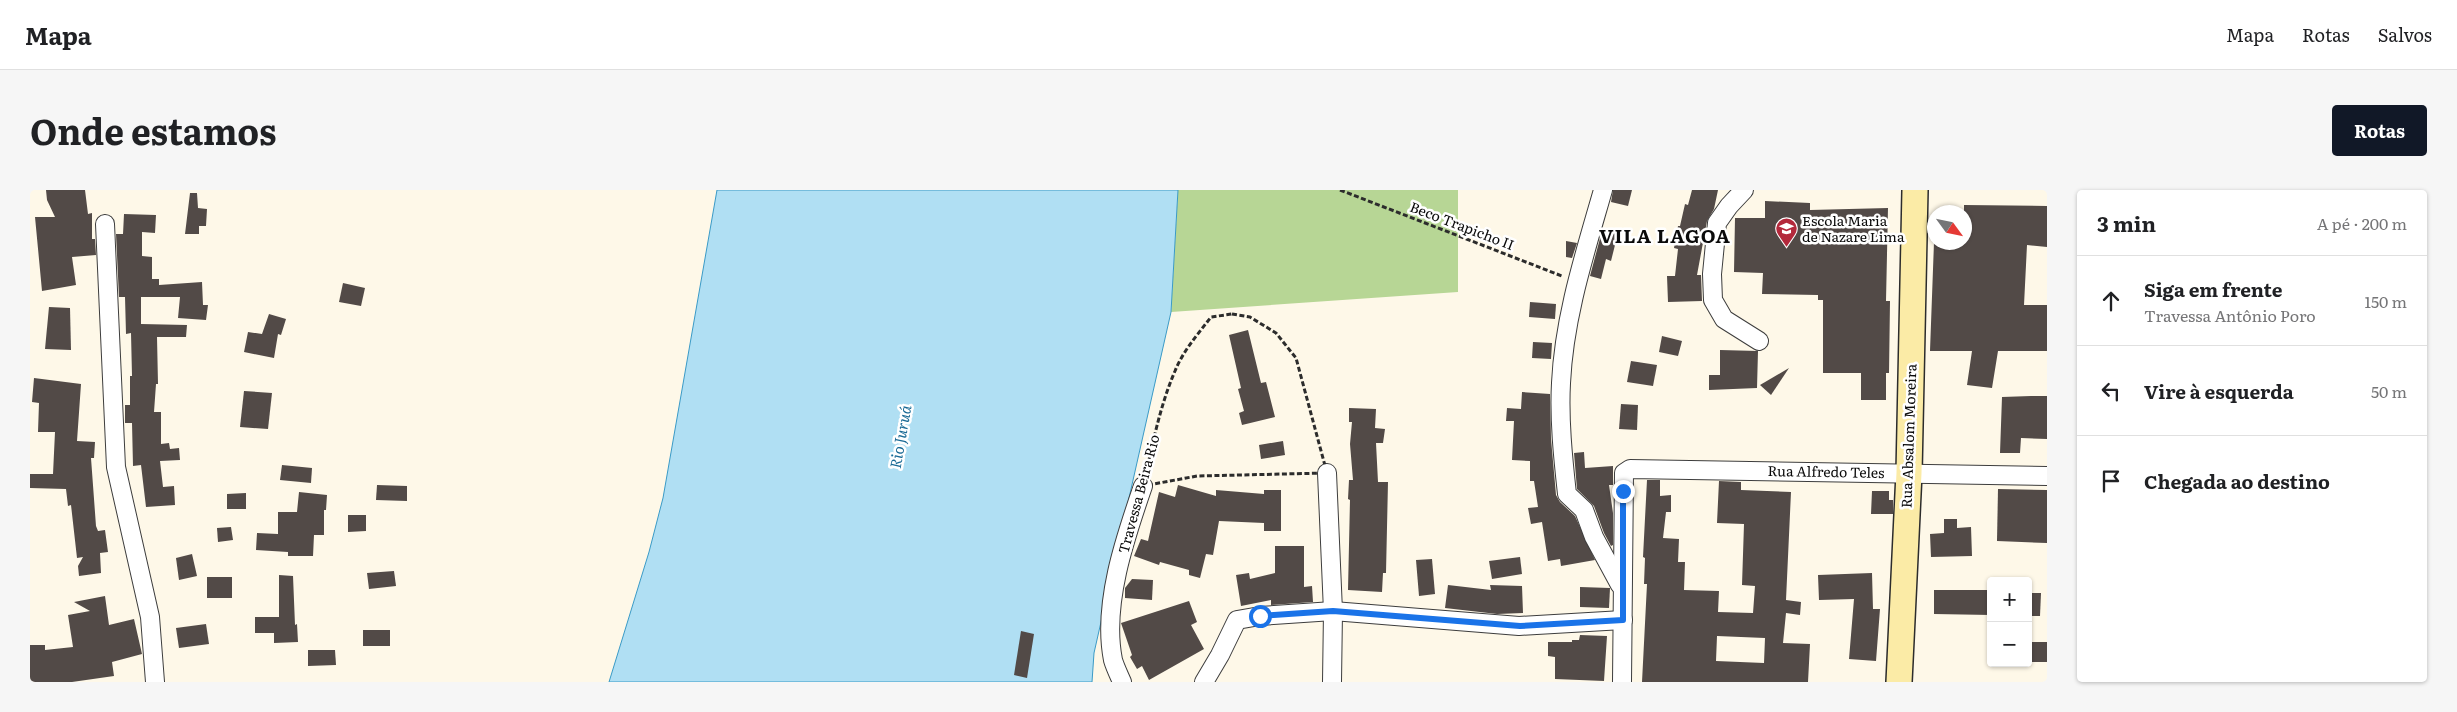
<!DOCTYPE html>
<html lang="pt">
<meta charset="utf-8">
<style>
body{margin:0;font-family:Literata,serif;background:#f6f6f6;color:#202124}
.controls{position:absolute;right:15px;bottom:15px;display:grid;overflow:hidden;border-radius:5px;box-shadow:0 1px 4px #0004}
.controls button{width:45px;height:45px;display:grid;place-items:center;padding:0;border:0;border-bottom:1px solid #e0e0e0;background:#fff;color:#202124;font:25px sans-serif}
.compass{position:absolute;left:1897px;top:15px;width:45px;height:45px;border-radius:50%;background:#fff;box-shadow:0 1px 4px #0004;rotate:123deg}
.stop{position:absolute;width:15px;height:15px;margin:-11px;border:4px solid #1a73e8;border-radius:50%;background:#fff}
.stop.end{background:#1a73e8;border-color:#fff;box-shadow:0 1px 5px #0008}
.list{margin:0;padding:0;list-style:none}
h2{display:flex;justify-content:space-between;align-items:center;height:65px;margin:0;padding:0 20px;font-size:21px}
h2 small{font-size:16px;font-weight:400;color:#757577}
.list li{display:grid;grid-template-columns:32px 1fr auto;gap:15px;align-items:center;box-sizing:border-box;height:90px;padding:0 20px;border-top:1px solid #e0e0e0}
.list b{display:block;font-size:19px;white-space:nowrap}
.list p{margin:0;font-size:16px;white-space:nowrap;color:#757577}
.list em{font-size:16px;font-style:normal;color:#757577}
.icon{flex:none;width:28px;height:28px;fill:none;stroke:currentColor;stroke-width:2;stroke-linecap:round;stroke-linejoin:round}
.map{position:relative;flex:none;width:2017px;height:492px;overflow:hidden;border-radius:5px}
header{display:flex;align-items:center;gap:30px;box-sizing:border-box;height:70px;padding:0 25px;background:#fff;border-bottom:1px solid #e0e0e0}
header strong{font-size:24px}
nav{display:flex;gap:28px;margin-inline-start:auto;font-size:18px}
.intro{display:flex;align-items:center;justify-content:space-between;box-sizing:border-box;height:120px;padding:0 30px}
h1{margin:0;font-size:35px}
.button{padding:12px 22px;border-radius:5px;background:#111827;color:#fff;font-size:18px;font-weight:700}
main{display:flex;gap:30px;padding:0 30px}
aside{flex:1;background:#fff;border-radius:5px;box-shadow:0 1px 4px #0004}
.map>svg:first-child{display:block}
</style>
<header>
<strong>Mapa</strong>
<nav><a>Mapa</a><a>Rotas</a><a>Salvos</a></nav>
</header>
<div class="intro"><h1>Onde estamos</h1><a class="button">Rotas</a></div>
<main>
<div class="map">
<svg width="2017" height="492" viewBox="0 0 2017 492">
<rect width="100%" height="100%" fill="#fef8e8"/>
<path fill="#b7d695" d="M1148 0H1428V102L1141 122Z"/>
<path fill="#b0dff3" stroke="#3a9ac6" d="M687 0H1148L1141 122 1064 463 1062 492H579L619 362 633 308Z"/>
<g fill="#524a47" fill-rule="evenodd">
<path d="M16 0H55L58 24 62 23V49H65L66 65 42 67 46 95 12 101 5 27H25L17 10Z"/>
<path d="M1583 0H1602L1598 16 1581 12Z"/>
<path d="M1662 0H1688L1684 19 1677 31 1667 85H1671L1672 111 1638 112 1637 86H1645L1648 59 1644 58 1648 36H1650L1655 14 1658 15Z"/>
<path d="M160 3H167L168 18 177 19 176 36H169V44H155Z"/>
<path d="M1735 11 1780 13V20L1858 18 1856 111H1860L1859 183H1856V210H1831V183H1793V110H1788V105L1732 104 1733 83 1704 82 1705 28H1735Z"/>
<path d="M1934 15 2017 16V57L1997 55 1994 115H2017V161H1968L1962 198 1937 195 1942 161H1900L1904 52H1934Z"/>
<path d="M94 24 126 25 125 43 112 42V66L122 67V89H129V95L172 92 173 115H178L176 130 148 128 150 107H111V134L157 135 156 147H127L128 194H126L124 222H131V254L139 253 140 259 149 258 150 270 130 271 133 297 144 296 145 315 116 317 111 275 103 276 102 233H95V215H100V186H102L101 143 96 144 95 107H89L86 44H93Z"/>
<path d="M1572 41 1588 43 1581 71 1576 69 1571 89 1560 86Z"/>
<path d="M1536 51 1547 53 1542 68 1536 67Z"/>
<path d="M313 93 335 98 331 116 309 112Z"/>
<path d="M1500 112 1526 114 1525 129 1499 127Z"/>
<path d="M19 117 40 118 41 160 15 159Z"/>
<path d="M239 124 256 129 251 145 248 144 244 168 214 162 218 142 232 144Z"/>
<path d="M1218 140 1231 193 1236 192 1245 227 1212 235 1209 223 1214 221 1208 199 1211 198 1199 145Z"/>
<path d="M1632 146 1652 151 1648 166 1629 162Z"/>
<path d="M1503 152 1522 153 1521 169 1502 168Z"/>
<path d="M1690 160 1728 161 1727 198 1679 200V185H1690Z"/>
<path d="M1601 171 1627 175 1623 196 1597 192Z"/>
<path d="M1759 178 1741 205 1730 195Z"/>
<path d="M4 188 51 194 47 251 65 252 64 268H61L66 336 68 341 75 340 78 362 70 363 71 383 49 386 48 376 53 367 47 368 41 315 38 316 36 299 0 298V284H23L25 242H8L9 213 2 212Z"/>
<path d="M214 201 242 203 238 239 210 237Z"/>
<path d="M1492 202 1520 204 1521 249 1526 305 1530 312 1545 326 1565 370 1531 376 1530 369 1518 371 1512 332 1501 334 1498 318 1508 317 1504 291H1500V271L1482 270 1484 231H1476L1477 218 1491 219Z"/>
<path d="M2001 206H2017V249L1991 248 1990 263H1970L1972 207Z"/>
<path d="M1591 214 1608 215 1607 240 1589 239Z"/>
<path d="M1319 218 1346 219 1345 238 1355 239 1353 253H1346L1348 292H1358L1356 383H1353L1352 402 1318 400 1320 310 1318 309 1319 290H1323L1320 254 1322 232H1319Z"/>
<path d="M1253 251 1255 265 1231 269 1229 255Z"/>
<path d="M1554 262 1555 278 1583 276V295H1579L1583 323V355L1581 356 1574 343 1564 316 1547 299 1544 263Z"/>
<path d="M252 275 282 278 281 293 250 290Z"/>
<path d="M1617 290H1630V306L1641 305V322H1636L1633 348 1649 349 1648 372H1655L1654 400 1689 401 1688 422 1723 423 1725 396 1712 395 1714 334 1687 333 1689 291 1711 292V300L1761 302 1756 410 1771 412 1770 425 1756 423 1753 453 1780 454 1778 492H1612L1617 394H1614L1615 368 1613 367ZM1687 446 1735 448 1734 473 1686 471Z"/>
<path d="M347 295 377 296V311L346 310Z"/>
<path d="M1148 295 1186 306V300L1234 304V300H1251V341H1234V333L1189 331 1183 365 1176 364 1170 388 1159 385V380L1130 372 1129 375 1104 366 1111 349 1118 351 1129 302 1145 307Z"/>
<path d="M1968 299 2017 300V353L1967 351Z"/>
<path d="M1842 301H1859V310H1863V324H1841Z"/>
<path d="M269 302 297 305 296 320H294V345H284L283 366H258V362L226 360 227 343 248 344V322H267Z"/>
<path d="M216 303V319H197V304Z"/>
<path d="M318 325H336V341L318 342Z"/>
<path d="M1914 329H1927V338L1941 337 1942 366 1901 367 1900 344 1914 343Z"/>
<path d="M201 337 203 350 188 352 187 338Z"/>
<path d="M1245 356H1274V397L1282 396 1283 412 1241 415V410L1211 416 1206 385 1219 383 1220 389 1245 383Z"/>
<path d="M162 364 167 386 149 390 146 368Z"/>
<path d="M1490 367 1492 384 1462 389 1459 371Z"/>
<path d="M1402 369 1405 404 1389 406 1386 370Z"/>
<path d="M364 381 366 396 339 399 337 383Z"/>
<path d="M1842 383 1843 419H1850L1846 471 1819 469 1824 409 1789 410 1788 385Z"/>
<path d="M249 385 263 386 265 435 267 434 268 452 244 453V443H225V427H249Z"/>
<rect x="177" y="387" width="25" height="21"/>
<path d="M1102 389 1123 390 1122 410 1095 408V398Z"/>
<path d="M1418 395 1461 400 1460 395 1492 396 1493 423 1467 424 1415 418Z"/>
<path d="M1550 397 1580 398 1579 418 1550 417Z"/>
<path d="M1904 400H1961V425L1904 424Z"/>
<path d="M1998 403H2011L2010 426H1998Z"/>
<path d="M75 406 79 435 104 429 112 464 82 472 84 486 42 492H0V455H15V460L43 457 38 425 60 421 44 412Z"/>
<path d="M1159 411 1167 432 1161 435 1174 459 1119 490 1112 476 1107 479 1100 467 1102 465 1091 433Z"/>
<path d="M176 434 179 454 149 458 146 438Z"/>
<rect x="333" y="440" width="27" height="16"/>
<path d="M991 441 1004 444 997 488 984 485Z"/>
<path d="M1550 445 1577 446 1574 491 1525 489V467L1518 466V452H1542V450H1549Z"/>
<rect x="1998" y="452" width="19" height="20"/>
<path d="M278 460H305L306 475 278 476Z"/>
</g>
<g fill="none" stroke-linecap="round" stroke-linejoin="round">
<defs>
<g id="street">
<path d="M1573 0C1555 63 1534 127 1531 193 1529 229 1533 268 1537 304L1554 320 1564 347 1590 395"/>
<path d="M1714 0 1699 16 1687 33 1682 84 1683 110 1694 129 1729 151"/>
<path d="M75 34 86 277 120 427 125 492"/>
<path d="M1297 283 1303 421 1302 492"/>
<path d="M1092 492C1089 485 1085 477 1083 470 1072 415 1095 348 1113 296"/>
<path d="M1174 492 1190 465 1207 430 1230 426 1303 421 1489 436 1593 430"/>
<path d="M1592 492 1594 283 1600 279 2017 286"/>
</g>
<path id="secondary" d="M1869 492 1879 283 1885 0"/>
</defs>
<use href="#street" stroke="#3d3d3d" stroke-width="20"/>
<use href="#secondary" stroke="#2c2c2c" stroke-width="28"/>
<g stroke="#2c2c2c" stroke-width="3" stroke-dasharray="5 2.5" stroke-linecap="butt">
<path d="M1310 0 1532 86"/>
<path d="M1202 124 1220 127 1246 143 1266 168 1297 283 1167 286 1113 296C1122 258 1129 218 1145 181 1153 161 1168 144 1181 127Z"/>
</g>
<use href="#street" stroke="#fff" stroke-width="18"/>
<use href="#secondary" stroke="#fbeba6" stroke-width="25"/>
</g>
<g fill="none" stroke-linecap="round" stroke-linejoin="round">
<path stroke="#1a73e8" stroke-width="6" d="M1230 426 1303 421 1490 436 1593 430V301"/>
</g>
<defs>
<symbol id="school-pin" viewBox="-11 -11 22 30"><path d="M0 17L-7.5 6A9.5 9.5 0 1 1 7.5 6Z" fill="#b3293c" stroke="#fff"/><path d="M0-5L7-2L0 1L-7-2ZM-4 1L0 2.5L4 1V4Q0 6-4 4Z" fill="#fff"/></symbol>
</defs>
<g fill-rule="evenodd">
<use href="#school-pin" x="1744" y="26" width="25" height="34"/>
</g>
<g text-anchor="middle" stroke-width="5" stroke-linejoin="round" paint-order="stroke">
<g font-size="14" fill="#0a0a0a" stroke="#fff" text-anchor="start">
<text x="1772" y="36">Escola Maria<tspan x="1772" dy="16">de Nazare Lima</tspan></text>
</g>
<g font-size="14" fill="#0a0a0a" stroke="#fff">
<text transform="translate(1432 36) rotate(21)" y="5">Beco Trapicho II</text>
<text transform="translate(1879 246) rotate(-88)" y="5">Rua Absalom Moreira</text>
<text transform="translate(1796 282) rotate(1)" y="5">Rua Alfredo Teles</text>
<text transform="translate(1109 304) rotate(-75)" y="5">Travessa Beira Rio</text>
</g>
<g font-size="15" font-style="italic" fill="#1a6a95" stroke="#fff">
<text transform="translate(871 247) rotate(-80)" y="5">Rio Juruá</text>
</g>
<g font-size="19" font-weight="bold" letter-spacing="1" fill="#0a0a0a" stroke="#fff">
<text x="1635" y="53">VILA LAGOA</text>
</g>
</g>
</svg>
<div class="controls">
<button>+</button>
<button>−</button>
</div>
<svg class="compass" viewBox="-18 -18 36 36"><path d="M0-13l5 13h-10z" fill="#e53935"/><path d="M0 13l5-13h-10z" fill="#757577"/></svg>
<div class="stop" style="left:1230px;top:426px"></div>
<div class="stop end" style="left:1593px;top:301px"></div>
</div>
<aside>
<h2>3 min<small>A pé · 200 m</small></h2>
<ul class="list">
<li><svg class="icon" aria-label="ahead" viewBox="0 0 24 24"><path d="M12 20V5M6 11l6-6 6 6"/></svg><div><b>Siga em frente</b><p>Travessa Antônio Poro</p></div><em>150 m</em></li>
<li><svg class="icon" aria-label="left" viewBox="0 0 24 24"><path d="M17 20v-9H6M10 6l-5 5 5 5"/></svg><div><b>Vire à esquerda</b></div><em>50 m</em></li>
<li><svg class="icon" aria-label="arrive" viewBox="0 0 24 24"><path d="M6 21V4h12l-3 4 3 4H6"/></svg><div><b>Chegada ao destino</b></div></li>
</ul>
</aside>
</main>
